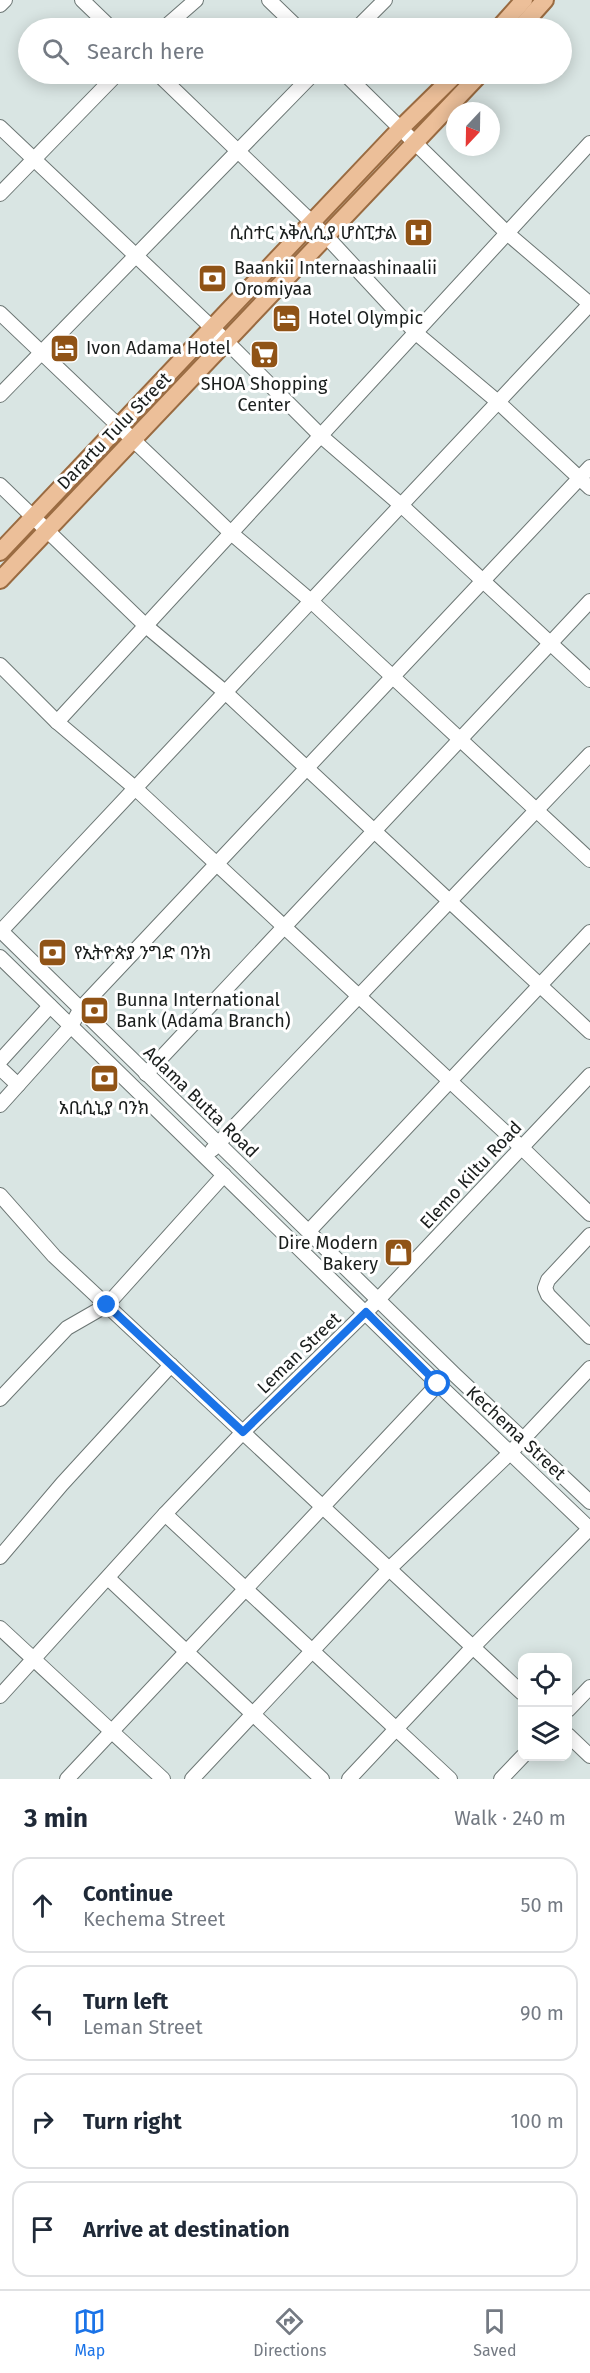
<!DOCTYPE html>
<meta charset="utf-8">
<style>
body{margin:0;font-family:"Fira Sans","Noto Sans Ethiopic",sans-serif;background:#f6f6f7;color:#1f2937}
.controls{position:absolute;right:18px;bottom:18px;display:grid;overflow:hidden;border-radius:12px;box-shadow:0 3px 15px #0003}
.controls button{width:54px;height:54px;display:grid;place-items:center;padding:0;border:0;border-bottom:2px solid #e0e1e3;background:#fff;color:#1f2937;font:30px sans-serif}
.compass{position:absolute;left:446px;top:102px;width:54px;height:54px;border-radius:50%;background:#fff;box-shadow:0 3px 15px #0003;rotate:202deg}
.stop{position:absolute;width:18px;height:18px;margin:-14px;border:4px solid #1a73e8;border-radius:50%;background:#fff}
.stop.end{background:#1a73e8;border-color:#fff;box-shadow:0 2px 6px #0008}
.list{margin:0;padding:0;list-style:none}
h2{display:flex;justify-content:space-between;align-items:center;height:78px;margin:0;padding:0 24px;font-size:26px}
h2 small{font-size:20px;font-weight:400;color:#747a83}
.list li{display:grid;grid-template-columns:39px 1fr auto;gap:18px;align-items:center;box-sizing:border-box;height:96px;margin:0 12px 12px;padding:0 12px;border:2px solid #e0e1e3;border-radius:18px}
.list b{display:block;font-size:22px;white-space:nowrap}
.list p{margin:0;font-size:20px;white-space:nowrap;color:#747a83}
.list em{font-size:20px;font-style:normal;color:#747a83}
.icon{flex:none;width:33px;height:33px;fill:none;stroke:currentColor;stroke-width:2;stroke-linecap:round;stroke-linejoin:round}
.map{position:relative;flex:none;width:590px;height:1779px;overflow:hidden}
.search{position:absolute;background:#fff;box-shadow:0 3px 15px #0003;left:18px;right:18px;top:18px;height:66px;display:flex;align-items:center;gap:15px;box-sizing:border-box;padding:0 21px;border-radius:33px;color:#747a83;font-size:22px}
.sheet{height:510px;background:#fff}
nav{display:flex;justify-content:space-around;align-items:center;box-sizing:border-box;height:84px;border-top:2px solid #e0e1e3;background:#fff;font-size:16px;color:#747a83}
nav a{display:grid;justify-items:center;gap:3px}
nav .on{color:#1a73e8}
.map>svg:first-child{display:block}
</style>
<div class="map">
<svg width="590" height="1779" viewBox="0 0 590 1779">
<rect width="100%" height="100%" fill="#d9e5e3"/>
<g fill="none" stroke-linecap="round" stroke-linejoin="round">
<defs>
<g id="minor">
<path d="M82 0 111 28"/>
<path d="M269 0 298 28"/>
<path d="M0 5 5 0"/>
<path d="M164 28 196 0"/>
<path d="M357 28 385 0"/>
<path d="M158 74 326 236 416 333 498 402 590 488"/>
<path d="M0 127 226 341 321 436 401 505 590 680"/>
<path d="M0 194 117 74"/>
<path d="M0 313 231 533 311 601 590 860"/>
<path d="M0 395 313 74"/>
<path d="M0 485 146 626 225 692 590 1032"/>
<path d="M0 665 57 722 135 788 522 1148 590 1214"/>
<path d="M57 722 590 143"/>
<path d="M0 930 455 1375 590 1502"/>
<path d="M1 931 590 304 507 233 345 74"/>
<path d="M0 957 438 1384 590 1529"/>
<path d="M0 1061 50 1006"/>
<path d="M0 1068 18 1085"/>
<path d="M146 1074 590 601"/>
<path d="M0 1105 71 1026 81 1008 590 467"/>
<path d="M212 1150 590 754"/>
<path d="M0 1195 54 1256 522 1693"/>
<path d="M309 1231 590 932"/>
<path d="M590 1235 548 1280 545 1288 548 1295 590 1337"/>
<path d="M0 1399 67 1328 107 1305 224 1175"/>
<path d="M165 1514 450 1779"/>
<path d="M0 1557 62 1484 171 1365"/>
<path d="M108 1578 322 1779"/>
<path d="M0 1628 163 1779"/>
<path d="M0 1696 165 1514 243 1432 372 1306 590 1075"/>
<path d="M568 1710 590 1687"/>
<path d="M568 1735 590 1756"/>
<path d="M67 1779 438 1384"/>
<path d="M192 1779 389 1569 511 1452 590 1368"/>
<path d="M349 1779 473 1647 590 1528"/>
<path d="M501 1779 523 1756"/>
</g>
<g id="major">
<path d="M499 28 524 0"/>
<path d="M520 28 545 0"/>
<path d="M0 552 401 128 456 74"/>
<path d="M0 580 480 74"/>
</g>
</defs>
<use href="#minor" stroke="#6c7674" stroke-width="16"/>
<use href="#major" stroke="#9a6b41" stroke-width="20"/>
<use href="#minor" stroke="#fff" stroke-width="14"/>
<use href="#major" stroke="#ecbf99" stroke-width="16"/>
</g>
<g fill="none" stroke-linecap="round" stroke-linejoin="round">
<path stroke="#1a73e8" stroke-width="8" d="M107 1305 243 1432 366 1312 438 1384"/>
</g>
<defs>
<symbol id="hospital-square" viewBox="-11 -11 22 22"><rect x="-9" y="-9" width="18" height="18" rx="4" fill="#905316" stroke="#fff"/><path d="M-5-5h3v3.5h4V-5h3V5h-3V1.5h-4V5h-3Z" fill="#fff"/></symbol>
<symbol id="bank-square" viewBox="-11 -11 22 22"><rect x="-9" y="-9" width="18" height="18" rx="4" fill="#905316" stroke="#fff"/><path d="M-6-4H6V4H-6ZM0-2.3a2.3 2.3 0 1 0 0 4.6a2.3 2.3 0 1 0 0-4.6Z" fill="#fff"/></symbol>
<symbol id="hotel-square" viewBox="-11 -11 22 22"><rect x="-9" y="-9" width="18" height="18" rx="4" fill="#905316" stroke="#fff"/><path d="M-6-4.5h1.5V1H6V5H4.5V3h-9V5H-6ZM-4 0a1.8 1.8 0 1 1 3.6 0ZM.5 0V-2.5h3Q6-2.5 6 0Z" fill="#fff"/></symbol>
<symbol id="supermarket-square" viewBox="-11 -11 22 22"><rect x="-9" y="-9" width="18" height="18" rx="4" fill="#905316" stroke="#fff"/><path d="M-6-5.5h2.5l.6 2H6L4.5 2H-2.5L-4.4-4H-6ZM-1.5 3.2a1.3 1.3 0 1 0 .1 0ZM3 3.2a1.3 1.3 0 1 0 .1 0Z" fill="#fff"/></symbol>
<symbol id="shop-square" viewBox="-11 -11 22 22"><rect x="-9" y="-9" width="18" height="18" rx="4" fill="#905316" stroke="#fff"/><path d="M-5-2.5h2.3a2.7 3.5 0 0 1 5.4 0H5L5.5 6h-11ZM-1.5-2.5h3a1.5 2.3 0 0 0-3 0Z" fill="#fff"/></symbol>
</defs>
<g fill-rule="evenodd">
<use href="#hospital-square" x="402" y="216" width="33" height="33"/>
<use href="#bank-square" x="196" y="262" width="33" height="33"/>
<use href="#hotel-square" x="270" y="302" width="33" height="33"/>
<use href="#hotel-square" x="48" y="332" width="33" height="33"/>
<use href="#supermarket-square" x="248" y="338" width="33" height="33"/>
<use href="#bank-square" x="36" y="936" width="33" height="33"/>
<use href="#bank-square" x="78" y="994" width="33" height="33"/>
<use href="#bank-square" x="88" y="1062" width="33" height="33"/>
<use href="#shop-square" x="382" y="1236" width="33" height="33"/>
</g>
<g text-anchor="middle" stroke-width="6" stroke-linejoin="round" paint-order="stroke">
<g font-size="18" fill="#191d1c" stroke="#fff" text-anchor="start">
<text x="397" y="239" text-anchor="end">ሲስተር አቅሊሲያ ሆስፒታል</text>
<text x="234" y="274">Baankii Internaashinaalii<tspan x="234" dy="21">Oromiyaa</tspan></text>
<text x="308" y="324">Hotel Olympic</text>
<text x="86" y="354">Ivon Adama Hotel</text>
<text x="264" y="390" text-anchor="middle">SHOA Shopping<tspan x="264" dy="21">Center</tspan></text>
<text x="74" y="959">የኢትዮጵያ ንግድ ባንክ</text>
<text x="116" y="1006">Bunna International<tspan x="116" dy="21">Bank (Adama Branch)</tspan></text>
<text x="104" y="1114" text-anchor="middle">አቢሲኒያ ባንክ</text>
<text x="378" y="1249" text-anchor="end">Dire Modern<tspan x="378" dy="21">Bakery</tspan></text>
</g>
<g font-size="18" fill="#191d1c" stroke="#fff">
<text transform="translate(114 431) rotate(-46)" y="6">Darartu Tulu Street</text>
<text transform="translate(201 1102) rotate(44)" y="6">Adama Butta Road</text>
<text transform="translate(471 1175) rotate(-47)" y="6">Elemo Kiltu Road</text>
<text transform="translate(299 1353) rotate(-44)" y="6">Leman Street</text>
<text transform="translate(516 1433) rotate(43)" y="6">Kechema Street</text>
</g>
</g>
</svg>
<div class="controls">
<button><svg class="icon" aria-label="locate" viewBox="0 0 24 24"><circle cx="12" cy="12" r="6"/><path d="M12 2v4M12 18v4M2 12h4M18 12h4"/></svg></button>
<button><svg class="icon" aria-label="layers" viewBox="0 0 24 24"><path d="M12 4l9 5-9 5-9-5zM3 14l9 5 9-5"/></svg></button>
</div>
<svg class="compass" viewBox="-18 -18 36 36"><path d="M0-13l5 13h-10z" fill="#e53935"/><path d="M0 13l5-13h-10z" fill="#747a83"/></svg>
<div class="stop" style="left:438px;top:1384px"></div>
<div class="stop end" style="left:107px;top:1305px"></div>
<div class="search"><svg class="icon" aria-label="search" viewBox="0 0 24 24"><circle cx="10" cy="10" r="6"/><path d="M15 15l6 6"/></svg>Search here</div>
</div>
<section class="sheet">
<h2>3 min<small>Walk · 240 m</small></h2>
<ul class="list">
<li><svg class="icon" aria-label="ahead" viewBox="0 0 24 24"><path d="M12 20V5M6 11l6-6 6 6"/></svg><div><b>Continue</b><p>Kechema Street</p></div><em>50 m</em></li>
<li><svg class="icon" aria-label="left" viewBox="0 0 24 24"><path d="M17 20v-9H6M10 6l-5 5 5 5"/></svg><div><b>Turn left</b><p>Leman Street</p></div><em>90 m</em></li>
<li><svg class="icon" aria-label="right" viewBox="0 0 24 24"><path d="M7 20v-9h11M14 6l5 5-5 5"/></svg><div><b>Turn right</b></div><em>100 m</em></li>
<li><svg class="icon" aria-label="arrive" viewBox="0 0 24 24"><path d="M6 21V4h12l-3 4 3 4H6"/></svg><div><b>Arrive at destination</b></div></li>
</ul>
</section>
<nav>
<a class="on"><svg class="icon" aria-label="map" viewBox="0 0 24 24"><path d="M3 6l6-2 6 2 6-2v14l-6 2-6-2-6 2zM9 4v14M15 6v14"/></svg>Map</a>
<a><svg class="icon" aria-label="directions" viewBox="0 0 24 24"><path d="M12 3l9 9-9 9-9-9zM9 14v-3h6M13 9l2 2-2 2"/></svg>Directions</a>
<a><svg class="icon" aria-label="saved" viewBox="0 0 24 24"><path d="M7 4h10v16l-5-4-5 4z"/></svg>Saved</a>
</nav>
